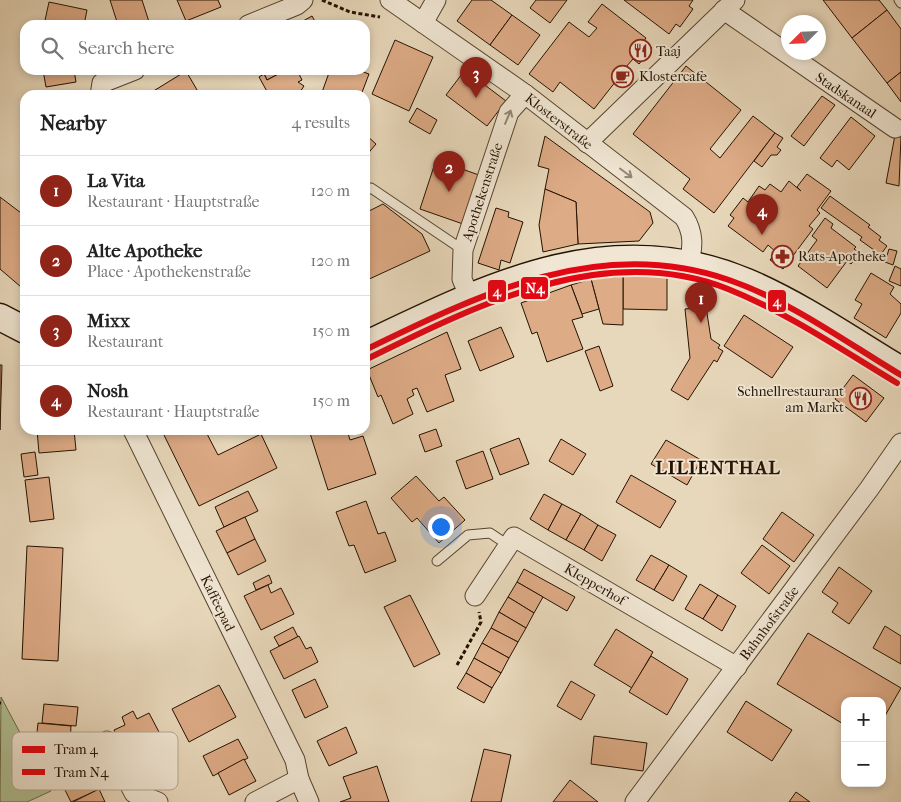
<!DOCTYPE html>
<meta charset="utf-8">
<style>
body{margin:0;font-family:"IM FELL French Canon",serif;background:#f6f6f6;color:#222}
.controls{position:absolute;right:15px;bottom:15px;display:grid;overflow:hidden;border-radius:10px;box-shadow:0 2px 8px #0003}
.controls button{width:45px;height:45px;display:grid;place-items:center;padding:0;border:0;border-bottom:1px solid #e0e0e0;background:#fff;color:#222;font:25px sans-serif}
.compass{position:absolute;left:781px;top:15px;width:45px;height:45px;border-radius:50%;background:#fff;box-shadow:0 2px 8px #0003;rotate:246deg}
.you{position:absolute;left:440px;top:526px;width:18px;height:18px;margin:-12px;border:4px solid #fff;border-radius:50%;background:#1a73e8;box-shadow:0 0 0 8px #1a73e833}
.badge{display:grid;place-items:center;width:32px;height:32px;border-radius:50%;background:#8f2418;color:#fff;font-size:16px;font-weight:700}
.pin{position:absolute;translate:-50% -41px;filter:drop-shadow(0 1px 2px #0008)}
.pin::after{content:'';position:absolute;top:26px;width:18px;height:15px;background:inherit;clip-path:polygon(0 0,100% 0,50% 100%)}
.list{margin:0;padding:0;list-style:none}
h2{display:flex;justify-content:space-between;align-items:center;height:65px;margin:0;padding:0 20px;font-size:21px}
h2 small{font-size:16px;font-weight:400;color:#767676}
.list li{display:grid;grid-template-columns:32px 1fr auto;gap:15px;align-items:center;box-sizing:border-box;height:70px;padding:0 20px;border-top:1px solid #e0e0e0}
.list b{display:block;font-size:19px;white-space:nowrap}
.list p{margin:0;font-size:16px;white-space:nowrap;color:#767676}
.list em{font-size:16px;font-style:normal;color:#767676}
.icon{flex:none;width:28px;height:28px;fill:none;stroke:currentColor;stroke-width:2;stroke-linecap:round;stroke-linejoin:round}
.map{position:relative;flex:none;width:901px;height:802px;overflow:hidden}
.search{position:absolute;background:#fff;box-shadow:0 2px 8px #0003;left:20px;top:20px;width:350px;height:55px;display:flex;align-items:center;gap:12px;box-sizing:border-box;padding:0 18px;border-radius:15px;color:#767676;font-size:19px}
.panel{position:absolute;background:#fff;box-shadow:0 2px 8px #0003;left:20px;top:90px;width:350px;height:345px;border-radius:15px}
.map>svg:first-child{display:block}
</style>
<div class="map">
<svg width="901" height="802" viewBox="0 0 901 802">
<rect width="100%" height="100%" fill="#e8d8bb"/>
<filter id="stains"><feTurbulence type="fractalNoise" baseFrequency=".004" numOctaves="4"/><feColorMatrix values="0 0 0 0 .2 0 0 0 0 .09 0 0 0 0 .02 0 0 0 .5 -.17"/></filter>
<radialGradient id="worn" r=".72"><stop offset=".6" stop-color="#630" stop-opacity="0"/><stop offset="1" stop-color="#630" stop-opacity=".3"/></radialGradient>
<path fill="#b0c094" stroke="#6a694a" d="M1 697 51 791 27 802H0Z"/>
<g fill="#ddab86" stroke="#241200">
<path d="M110 0H142L150 25H118Z"/>
<path d="M177 0H218L221 7 186 21Z"/>
<path d="M472 0H491L512 15 490 45 457 21Z"/>
<path d="M536 0H567L550 23 530 8Z"/>
<path d="M624 0H693L689 6 693 9 680 27 676 24 669 34Z"/>
<path d="M823 0H879L887 10 852 38Z"/>
<path d="M49 2 87 10 84 25H44Z"/>
<path d="M602 4 646 38 644 41 652 48 639 64 633 59 626 67 633 72 622 86 616 81 594 109 560 82 553 92 529 74 569 22 589 37 597 28 588 22Z"/>
<path d="M887 10 901 29V72L887 83 852 38Z"/>
<path d="M512 15 540 35 518 65 490 45Z"/>
<path d="M312 16 317 25H296Z"/>
<path d="M395 40 433 57 409 111 372 94Z"/>
<path d="M686 66 741 110 710 149 720 158 753 116 775 133 714 213 683 189 690 179 633 134Z"/>
<path d="M43 70H74L76 82 46 87Z"/>
<path d="M262 70H286L267 80Z"/>
<path d="M286 70H297L302 80 298 82 304 86 298 95H269L259 77 264 74 267 80Z"/>
<path d="M330 70H358L369 74 361 95H321Z"/>
<path d="M465 70 506 101 487 126 446 95Z"/>
<path d="M186 71 200 95H147Z"/>
<path d="M901 72V102L887 83Z"/>
<path d="M822 96 835 105 804 146 791 136Z"/>
<path d="M417 108 437 120 430 134 409 122Z"/>
<path d="M851 117 875 136 849 170 837 160 832 167 820 158Z"/>
<path d="M775 133 783 138 777 147 781 150 777 155H771L762 167 754 161Z"/>
<path d="M365 134 376 144 365 157Z"/>
<path d="M895 135 901 136 899 186 886 183Z"/>
<path d="M545 136 650 212 653 223 639 241 578 244 576 202 545 189 549 169 538 166Z"/>
<path d="M436 160 479 175 463 224 420 209Z"/>
<path d="M807 174 831 191 817 210 820 213 809 226 813 229 783 269 770 260 776 252 768 245 763 252 728 226 734 218 730 215 743 198 748 202 759 186 765 190 770 184 781 192 789 181 801 191 797 187Z"/>
<path d="M545 189 576 202 578 244 543 252 539 225Z"/>
<path d="M830 196 870 225 868 227 881 237 879 240 887 246 878 258 872 253 874 250 860 240 862 237 821 208Z"/>
<path d="M0 197 25 216V281L21 287 0 269Z"/>
<path d="M383 204 422 234 430 251 365 281V213Z"/>
<path d="M496 208 509 212 508 217 523 222 510 263 501 260 499 270 478 263Z"/>
<path d="M825 218 833 224 831 228 856 247 854 249 860 253 851 264 847 261 827 288 798 266 817 240 812 236Z"/>
<path d="M889 249 897 251 893 265 885 262Z"/>
<path d="M895 266 901 269V286L889 281Z"/>
<path d="M871 273 894 287 890 294 901 304V313L886 338 854 318 862 304 855 300Z"/>
<path d="M623 276H667V310L623 309Z"/>
<path d="M623 276V325L603 324 591 279Z"/>
<path d="M591 279 599 309 582 314 571 285Z"/>
<path d="M571 285 583 317 572 320 583 349 547 362 537 332 532 334 521 303Z"/>
<path d="M706 307 711 339 720 345 718 348 723 351 717 362 714 360 688 400 671 390 690 358 685 309Z"/>
<path d="M744 315 793 347 772 378 724 346Z"/>
<path d="M501 327 514 357 480 371 468 341Z"/>
<path d="M447 332 461 369 445 375 454 401 427 412 417 388 412 390 414 395 407 399 413 414 393 424 381 395 378 397 367 370Z"/>
<path d="M599 346 613 386 600 391 585 351Z"/>
<path d="M0 365H2L0 430Z"/>
<path d="M853 375 884 398 866 422 835 399Z"/>
<path d="M436 429 442 446 425 452 419 435Z"/>
<path d="M37 430H74L76 450 39 453Z"/>
<path d="M165 430H205L218 455 261 434 277 468 199 506 162 431Z"/>
<path d="M309 430H347L350 440 363 436 376 474 328 490Z"/>
<path d="M519 438 529 464 500 475 490 449Z"/>
<path d="M561 439 586 454 573 475 549 461Z"/>
<path d="M666 440 701 460 687 485 651 464Z"/>
<path d="M483 451 493 479 466 489 456 461Z"/>
<path d="M35 452 38 475 24 477 21 454Z"/>
<path d="M631 475 676 501 660 528 616 502Z"/>
<path d="M416 476 439 501 444 497 465 520 439 543 417 518 412 522 391 498Z"/>
<path d="M49 477 54 519 30 522 25 480Z"/>
<path d="M248 491 258 511 224 527 215 507Z"/>
<path d="M544 494 562 504 548 530 530 519Z"/>
<path d="M366 501 378 534 385 532 396 561 365 573 354 545 349 546 336 512Z"/>
<path d="M562 504 581 514 566 540 548 530Z"/>
<path d="M782 512 814 535 794 562 763 539Z"/>
<path d="M581 514 598 525 584 550 566 540Z"/>
<path d="M245 517 255 539 227 553 216 531Z"/>
<path d="M598 525 616 535 602 561 584 550Z"/>
<path d="M255 539 266 561 238 575 227 553Z"/>
<path d="M762 545 790 566 769 594 741 573Z"/>
<path d="M27 546 63 548 58 661 22 659Z"/>
<path d="M651 555 669 565 654 590 636 580Z"/>
<path d="M669 565 687 576 673 601 654 590Z"/>
<path d="M839 567 872 591 849 624 832 612 838 603 822 592Z"/>
<path d="M524 569 575 597 567 611 517 582Z"/>
<path d="M269 575 272 583 256 590 253 583Z"/>
<path d="M517 582 543 597 534 613 508 597Z"/>
<path d="M700 584 718 595 703 619 685 609Z"/>
<path d="M268 585 271 593 281 588 294 614 261 630 244 596Z"/>
<path d="M410 595 440 654 414 667 384 607Z"/>
<path d="M718 595 736 606 722 631 703 619Z"/>
<path d="M508 597 534 613 526 628 499 612Z"/>
<path d="M499 612 526 628 518 642 491 628Z"/>
<path d="M885 626 901 636V664L873 648Z"/>
<path d="M293 627 298 637 279 646 274 637Z"/>
<path d="M491 628 518 642 509 658 482 643Z"/>
<path d="M616 629 653 652 632 688 594 665Z"/>
<path d="M808 633 901 688 882 721V701H845V725L777 684Z"/>
<path d="M299 636 306 649 311 647 318 662 284 679 270 651Z"/>
<path d="M482 643 509 658 501 673 474 658Z"/>
<path d="M651 656 688 679 667 715 629 692Z"/>
<path d="M474 658 501 673 492 688 466 673Z"/>
<path d="M466 673 492 688 484 703 457 688Z"/>
<path d="M315 679 328 707 305 718 292 690Z"/>
<path d="M571 681 595 695 581 720 557 706Z"/>
<path d="M219 685 236 717 189 742 172 709Z"/>
<path d="M746 701 792 730 772 761 727 732Z"/>
<path d="M44 704 78 707 76 726 42 723Z"/>
<path d="M133 711 137 719 149 713 159 732 123 750 114 730 125 725 122 717Z"/>
<path d="M38 723 71 726 70 745 36 742Z"/>
<path d="M346 727 357 753 329 766 317 741Z"/>
<path d="M594 736 647 743 643 771 591 764Z"/>
<path d="M238 739 248 758 213 776 203 756Z"/>
<path d="M484 749 511 755 501 802H471Z"/>
<path d="M244 759 256 781 229 795 218 773Z"/>
<path d="M377 766 389 802H340L351 798 343 777Z"/>
<path d="M94 771 102 788 71 802 63 786Z"/>
<path d="M570 780 598 802H553Z"/>
<path d="M99 789 105 802H73Z"/>
<path d="M796 792 810 802H789Z"/>
</g>
<g fill="none" stroke-linecap="round" stroke-linejoin="round">
<defs>
<g id="lane">
<path d="M899 0 901 3"/>
<path d="M365 191 371 188 463 250"/>
<path d="M437 561 468 535 490 533 508 545"/>
</g>
<g id="street">
<path d="M390 0 525 94 684 217C694 233 693 246 689 264"/>
<path d="M724 10 895 128"/>
<path d="M423 23 436 0"/>
<path d="M248 25 297 5 303 0"/>
<path d="M100 95 102 83 135 70"/>
<path d="M587 143 735 0"/>
<path d="M469 296 462 279 463 250 509 112 525 94"/>
<path d="M133 430 295 760 299 779 309 802"/>
<path d="M475 596 514 537 737 667"/>
<path d="M107 741 134 793 158 802"/>
<path d="M255 802 299 779"/>
<path d="M635 802 869 489 901 443"/>
</g>
<g id="secondary">
<path d="M0 317 25 330"/>
<path d="M365 345C489 286 609 224 747 282 801 305 851 340 901 370"/>
</g>
</defs>
<use href="#lane" stroke="#55442f" stroke-width="11"/>
<use href="#street" stroke="#55442f" stroke-width="21"/>
<use href="#secondary" stroke="#241200" stroke-width="29"/>
<g stroke="#241200" stroke-width="3" stroke-dasharray="4 2.5" stroke-linecap="butt">
<path d="M322 0 350 12 380 17"/>
<path d="M457 665 481 622 479 612"/>
<path d="M0 703H1"/>
<path d="M39 775 92 748"/>
</g>
<use href="#lane" stroke="#f0e6d3" stroke-width="9"/>
<use href="#street" stroke="#f0e6d3" stroke-width="19"/>
<use href="#secondary" stroke="#f0e6d3" stroke-width="26"/>
<defs>
<path id="tram-1" d="M365 350C480 294 600 235 729 280 790 301 846 342 901 375"/>
<path id="tram-2" d="M369 358C478 304 606 241 728 289 788 313 842 350 897 383"/>
</defs>
<use href="#tram-1" stroke="#f0e6d3" stroke-width="10"/>
<use href="#tram-2" stroke="#f0e6d3" stroke-width="10"/>
<use href="#tram-1" stroke="#e30613" stroke-width="6"/>
<use href="#tram-2" stroke="#e30613" stroke-width="6"/>
</g>
<defs><path id="oneway-shaft" d="M-6 0H5M1.5-3L5.5 0L1.5 3" fill="none" stroke-width="1.6" stroke-linecap="round" stroke-linejoin="round" transform="scale(1.25)"/></defs>
<g stroke="#948774">
<use href="#oneway-shaft" transform="translate(508 117) rotate(-67)"/>
<use href="#oneway-shaft" transform="translate(626 173) rotate(37)"/>
</g>
<defs>
<symbol id="restaurant-ring" viewBox="-11 -11 22 22"><circle r="9.5" fill="#f0e6d3" stroke="#8f2418" stroke-width="1.5"/><path d="M-5-6h1v4h1v-4h1v4h1v-4h1v5L-1.5 .5V6h-2V.5L-5-1ZM5-6V6H3V1.5H1.5Q1.5-4 5-6Z" fill="#8f2418"/></symbol>
<symbol id="cafe-ring" viewBox="-11 -11 22 22"><circle r="9.5" fill="#f0e6d3" stroke="#8f2418" stroke-width="1.5"/><path d="M-5.5-4.5H6V0H3Q3 3.5 0 3.5H-2.5Q-5.5 3.5-5.5 0ZM3-3.2v2h1.7v-2ZM-6 4.5H4V6H-6Z" fill="#8f2418"/></symbol>
<symbol id="pharmacy-ring" viewBox="-11 -11 22 22"><circle r="9.5" fill="#f0e6d3" stroke="#8f2418" stroke-width="1.5"/><path d="M-2-6h4v4h4v4h-4v4h-4v-4h-4v-4h4Z" fill="#8f2418"/></symbol>
</defs>
<g fill-rule="evenodd">
<use href="#restaurant-ring" x="628" y="38" width="25" height="25"/>
<use href="#cafe-ring" x="610" y="64" width="25" height="25"/>
<use href="#pharmacy-ring" x="770" y="244" width="25" height="25"/>
<use href="#restaurant-ring" x="848" y="386" width="25" height="25"/>
</g>
<g text-anchor="middle" stroke-width="4" stroke-linejoin="round" paint-order="stroke">
<g font-size="14" fill="#241200" stroke="#f0e6d3" text-anchor="start">
<text x="656" y="56">Taaj</text>
<text x="639" y="81">Klostercafe</text>
<text x="798" y="261">Rats-Apotheke</text>
<text x="844" y="396" text-anchor="end">Schnellrestaurant<tspan x="844" dy="16">am Markt</tspan></text>
</g>
<g font-size="14" fill="#241200" stroke="#f0e6d3">
<text transform="translate(846 95) rotate(34)" y="5">Stadskanaal</text>
<text transform="translate(559 121) rotate(38)" y="5">Klosterstraße</text>
<text transform="translate(482 192) rotate(-72)" y="5">Apothekenstraße</text>
<text transform="translate(595 584) rotate(30)" y="5">Klepperhof</text>
<text transform="translate(218 603) rotate(64)" y="5">Kaffeepad</text>
<text transform="translate(769 623) rotate(-53)" y="5">Bahnhofstraße</text>
</g>
<g font-size="19" font-weight="bold" letter-spacing="1" fill="#241200" stroke="#f0e6d3">
<text x="718" y="474">LILIENTHAL</text>
</g>
</g>
<rect x="12" y="732" width="166" height="58" rx="8" fill="#f0e6d3" stroke="#b3a694" stroke-width="1"/>
<rect x="22" y="746" width="23" height="7" fill="#e30613"/>
<rect x="22" y="769" width="23" height="6" fill="#e30613"/>
<g font-size="14" fill="#241200">
<text x="54" y="754">Tram 4</text>
<text x="54" y="777">Tram N4</text>
</g>
<g stroke="#f0e6d3" stroke-width="2">
<rect x="520" y="276" width="29" height="24" rx="5" fill="#e30613"/>
<rect x="487" y="279" width="20" height="24" rx="5" fill="#e30613"/>
<rect x="767" y="289" width="20" height="24" rx="5" fill="#e30613"/>
</g>
<g font-size="14" text-anchor="middle" font-weight="bold" fill="#fff">
<text x="535" y="293">N4</text>
<text x="497" y="296">4</text>
<text x="777" y="306">4</text>
</g>
<rect width="100%" height="100%" filter="url(#stains)"/>
<rect width="100%" height="100%" fill="url(#worn)"/>
</svg>
<div class="controls">
<button>+</button>
<button>−</button>
</div>
<svg class="compass" viewBox="-18 -18 36 36"><path d="M0-13l5 13h-10z" fill="#e53935"/><path d="M0 13l5-13h-10z" fill="#767676"/></svg>
<div class="you"></div>
<div class="pin badge" style="left:701px;top:323px">1</div>
<div class="pin badge" style="left:449px;top:192px">2</div>
<div class="pin badge" style="left:476px;top:98px">3</div>
<div class="pin badge" style="left:762px;top:235px">4</div>
<div class="search"><svg class="icon" aria-label="search" viewBox="0 0 24 24"><circle cx="10" cy="10" r="6"/><path d="M15 15l6 6"/></svg>Search here</div>
<section class="panel">
<h2>Nearby<small>4 results</small></h2>
<ul class="list">
<li><span class="badge">1</span><div><b>La Vita</b><p>Restaurant · Hauptstraße</p></div><em>120 m</em></li>
<li><span class="badge">2</span><div><b>Alte Apotheke</b><p>Place · Apothekenstraße</p></div><em>120 m</em></li>
<li><span class="badge">3</span><div><b>Mixx</b><p>Restaurant</p></div><em>150 m</em></li>
<li><span class="badge">4</span><div><b>Nosh</b><p>Restaurant · Hauptstraße</p></div><em>150 m</em></li>
</ul>
</section>
</div>
